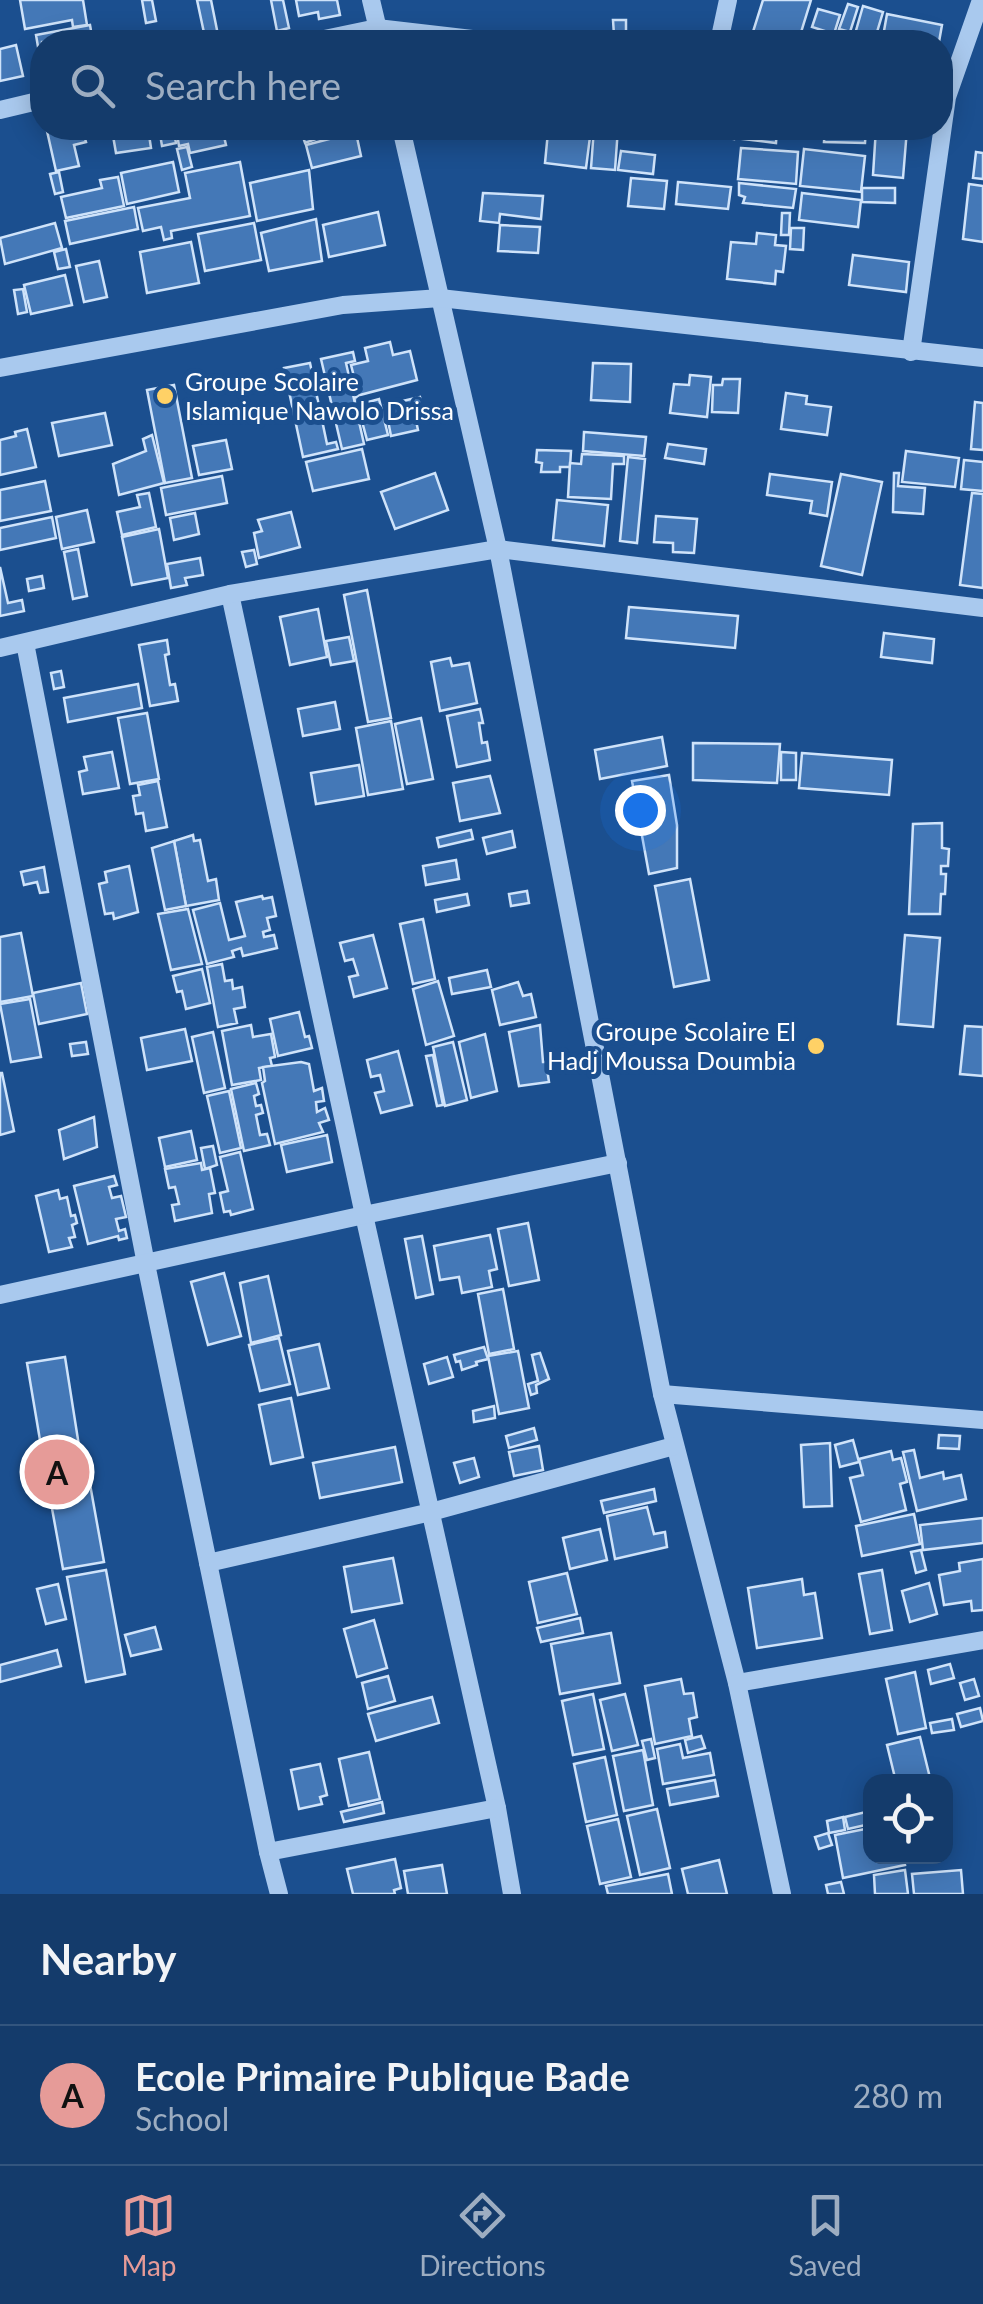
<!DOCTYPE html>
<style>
body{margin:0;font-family:Lato,sans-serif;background:#214673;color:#f1f3f6}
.controls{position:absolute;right:30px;bottom:30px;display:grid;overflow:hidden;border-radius:20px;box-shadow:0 5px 25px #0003}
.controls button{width:90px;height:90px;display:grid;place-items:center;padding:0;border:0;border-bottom:2px solid #33557e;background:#143b6b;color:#f1f3f6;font:50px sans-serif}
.you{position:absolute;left:640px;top:810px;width:35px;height:35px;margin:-25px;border:8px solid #fff;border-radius:50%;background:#1a73e8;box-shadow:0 0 0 15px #1a73e833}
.badge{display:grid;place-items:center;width:65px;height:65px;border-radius:50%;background:#e69b98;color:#111;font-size:32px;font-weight:700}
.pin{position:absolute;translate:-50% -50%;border:5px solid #fff;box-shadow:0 2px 10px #0006}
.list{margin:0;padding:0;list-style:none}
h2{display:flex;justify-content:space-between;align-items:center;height:130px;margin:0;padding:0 40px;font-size:42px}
h2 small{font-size:32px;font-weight:400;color:#9dadc1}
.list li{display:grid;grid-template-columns:65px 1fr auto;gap:30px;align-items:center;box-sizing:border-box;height:140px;padding:0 40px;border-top:2px solid #33557e}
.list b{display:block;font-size:38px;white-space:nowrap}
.list p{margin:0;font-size:32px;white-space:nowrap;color:#9dadc1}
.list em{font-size:32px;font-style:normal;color:#9dadc1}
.icon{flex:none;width:55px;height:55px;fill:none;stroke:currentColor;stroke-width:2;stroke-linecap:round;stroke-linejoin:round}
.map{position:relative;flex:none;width:983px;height:1894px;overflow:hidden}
.search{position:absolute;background:#143b6b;box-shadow:0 5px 25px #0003;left:30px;right:30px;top:30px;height:110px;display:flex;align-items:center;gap:25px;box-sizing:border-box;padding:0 35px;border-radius:40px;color:#9dadc1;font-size:38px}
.sheet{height:270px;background:#143b6b}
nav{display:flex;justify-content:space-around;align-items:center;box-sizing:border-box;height:140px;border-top:2px solid #33557e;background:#143b6b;font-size:28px;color:#9dadc1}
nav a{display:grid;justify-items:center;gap:5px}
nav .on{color:#e69b98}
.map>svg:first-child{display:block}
</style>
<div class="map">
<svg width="983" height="1894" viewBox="0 0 983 1894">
<rect width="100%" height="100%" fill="#1b4f8f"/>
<g fill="#4478b7" stroke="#cfe3fa" stroke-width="2.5">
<path d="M20 0H83L87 25 73 27 72 20 25 29Z"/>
<path d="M142 0H152L156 21 146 23Z"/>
<path d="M197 0H211L219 40 206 42Z"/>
<path d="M271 0H283L289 28 277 31Z"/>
<path d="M296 0H337L340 15 319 19 318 12 299 16Z"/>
<path d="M763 0H811L798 42H767L751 38Z"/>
<path d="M848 4 858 7 850 32 839 29Z"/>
<path d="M863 6 883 12 874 42 853 41Z"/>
<path d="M818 9 840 15 834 34 812 27Z"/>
<path d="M887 14 942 25 939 42H882Z"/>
<path d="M613 20H626V36L614 35Z"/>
<path d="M90 25 93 42H42V70L36 35Z"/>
<path d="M16 45 23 76 0 81V49Z"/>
<path d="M60 128H82L86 142 74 145 79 166 56 171 47 131Z"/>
<path d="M124 128H148L151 148 116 153 112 130Z"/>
<path d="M159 128H173L176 143 162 146Z"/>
<path d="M176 128H222L226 145 190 153 188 144 179 146Z"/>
<path d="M300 128H313L316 139 305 143Z"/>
<path d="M355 128 361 156 312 168 306 145 329 139 328 133Z"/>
<path d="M594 128H618L615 170 591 168Z"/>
<path d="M691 128H735L734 139 691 132Z"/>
<path d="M743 128H777L776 143 742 139Z"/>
<path d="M825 128H866L865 143 824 142Z"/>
<path d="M876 128 907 129 903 178 873 175Z"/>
<path d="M548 132 590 137 586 168 545 163Z"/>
<path d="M187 147 192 167 182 170 177 149Z"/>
<path d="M741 148 798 152 796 184 738 179Z"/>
<path d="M804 149 865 156 861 192 800 186Z"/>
<path d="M621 151 655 155 653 174 618 170Z"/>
<path d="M976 152 983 153V179L973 178Z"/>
<path d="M173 162 179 192 127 204 121 173Z"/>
<path d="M240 162 250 216 171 231 172 238 164 240 161 227 143 231 138 208 190 198 185 173Z"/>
<path d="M309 170 313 209 257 221 250 183Z"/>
<path d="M59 172 63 192 55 194 50 174Z"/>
<path d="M118 177 124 206 66 218 61 197 102 188 100 180Z"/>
<path d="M631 178 667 181 664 209 628 206Z"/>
<path d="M678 182 731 187 728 209 676 204Z"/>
<path d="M739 183 796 189 793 208 743 203 745 197 739 195Z"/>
<path d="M969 184 983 186V242L963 239Z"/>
<path d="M862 188H895V203L862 202Z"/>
<path d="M483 193 543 196 541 219 500 214 499 223 480 221Z"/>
<path d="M802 193 861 200 858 227 799 220Z"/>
<path d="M134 207 138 229 70 244 65 221Z"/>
<path d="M378 212 385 245 329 257 323 225Z"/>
<path d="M782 213H790L789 235H781Z"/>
<path d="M316 219 322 261 269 271 261 233Z"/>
<path d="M55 223 62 248 5 264 0 238Z"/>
<path d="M254 223 261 260 205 271 198 234Z"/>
<path d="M500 225 540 227 538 253 498 251Z"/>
<path d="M791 228H804L803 250 790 249Z"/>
<path d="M757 233 776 235 775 245 786 246 783 272 776 271 775 284 727 279 731 242 756 244Z"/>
<path d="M191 242 199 283 147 293 140 252Z"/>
<path d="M66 249 70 267 58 269 54 252Z"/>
<path d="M853 255 909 262 906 292 849 285Z"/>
<path d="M99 261 107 297 84 302 76 266Z"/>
<path d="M65 275 72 305 31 314 24 285Z"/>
<path d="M23 289 27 312 18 314 14 290Z"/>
<path d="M390 342 393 355 410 351 417 380 360 395 362 404 356 406 354 398 359 396 351 365 368 361 365 348Z"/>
<path d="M353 352 355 361 346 363 364 444 342 449 321 359Z"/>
<path d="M310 363 327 444 336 442 338 449 303 457 284 368Z"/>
<path d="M593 363 631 364 630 402 591 400Z"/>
<path d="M690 375 711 377 707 417 670 413 674 384 689 385Z"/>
<path d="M723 379H740L738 413 712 412 713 385H722Z"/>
<path d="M174 385 192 478 165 483 147 390Z"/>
<path d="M786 393 807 396 806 404 831 407 827 435 781 429Z"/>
<path d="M420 397 422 404 413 407 418 430 391 436 385 405Z"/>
<path d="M379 399 388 435 367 440 359 410 366 408 365 403Z"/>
<path d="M975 402 983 403V450L971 449Z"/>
<path d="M105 413 112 445 59 456 52 423Z"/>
<path d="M27 429 36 467 0 475V440L16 436 15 432Z"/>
<path d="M584 432 646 437 644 456 583 451Z"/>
<path d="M152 435 164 483 119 495 113 464 146 451 143 439Z"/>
<path d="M226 440 232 469 199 475 193 446Z"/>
<path d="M668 444 706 449 704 464 665 458Z"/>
<path d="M362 449 369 479 313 491 306 462Z"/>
<path d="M537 450 571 451 570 467H560V472H541L542 463 536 462Z"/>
<path d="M906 451 959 458 955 487 902 482Z"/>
<path d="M582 454 624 456V464H613L611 499 568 497 570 463 581 464Z"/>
<path d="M628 457 645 459 637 543 620 541Z"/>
<path d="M964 460 983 462V491L961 489Z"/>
<path d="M435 473 448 510 395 529 381 492Z"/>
<path d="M894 473H899L898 486 925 488 923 514 893 512Z"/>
<path d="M770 474 832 482 827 516 810 513 812 501 767 495Z"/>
<path d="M841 474 882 482 862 575 821 566Z"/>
<path d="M222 476 227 503 166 515 161 488Z"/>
<path d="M45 481 51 511 0 521V490Z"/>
<path d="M149 493 156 527 122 535 117 512 140 507 137 495Z"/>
<path d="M972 493 983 494V588L960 585Z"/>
<path d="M557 500 608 505 604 546 553 540Z"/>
<path d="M87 510 94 542 62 549 56 517Z"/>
<path d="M291 512 300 547 259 558 254 533 262 531 258 520Z"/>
<path d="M195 513 199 534 174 540 170 518Z"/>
<path d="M656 516 697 519 694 553 673 552V543L654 542Z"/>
<path d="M52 517 56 538 0 550V528Z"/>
<path d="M159 529 168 578 132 585 122 537Z"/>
<path d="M78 549 87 596 73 599 64 552Z"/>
<path d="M254 550 257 564 246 567 242 552Z"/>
<path d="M200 558 203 575 185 578 187 585 171 588 167 564Z"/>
<path d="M0 567 8 603 22 600 24 611 0 616Z"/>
<path d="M42 576 44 588 29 591 27 579Z"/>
<path d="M367 590 391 718 368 722 344 595Z"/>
<path d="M629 607 738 616 735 648 626 638Z"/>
<path d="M318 609 327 657 290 665 280 617Z"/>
<path d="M884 633 934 639 932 663 881 657Z"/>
<path d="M349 637 354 661 331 665 326 641Z"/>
<path d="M167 640 169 654 165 655 170 685 175 684 178 701 150 706 139 645Z"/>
<path d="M450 658 452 666 469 663 477 703 440 711 431 662Z"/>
<path d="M61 671 64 687 54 689 51 673Z"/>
<path d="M138 684 142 708 68 722 64 698Z"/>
<path d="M335 702 340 729 303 736 298 709Z"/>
<path d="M480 709 483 723H479L482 743 487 742 490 760 457 767 447 716Z"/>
<path d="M147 713 159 779 130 784 118 718Z"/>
<path d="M421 718 433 779 407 784 395 724Z"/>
<path d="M391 721 403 789 368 795 356 728Z"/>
<path d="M662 737 667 766 600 779 595 750Z"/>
<path d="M693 743 780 744 777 783 693 780Z"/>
<path d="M112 752 119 788 83 794 79 772 87 770 84 757Z"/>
<path d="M781 752 796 753V780H781Z"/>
<path d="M802 753 892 760 889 795 799 788Z"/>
<path d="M359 765 364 796 316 804 311 773Z"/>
<path d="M669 775 677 825V868L649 874 632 781Z"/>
<path d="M490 776 500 813 460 821 453 783Z"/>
<path d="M158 781 167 827 146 831 143 813 136 814 133 796 140 795 138 785Z"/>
<path d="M942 823V848L949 849 948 866H941V874H946L945 894H941L940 914H909L913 824Z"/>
<path d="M471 830 473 839 439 847 437 838Z"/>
<path d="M512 831 515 847 487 854 483 838Z"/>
<path d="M193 835 194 841 200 840 208 881 216 879 219 900 186 906 174 841Z"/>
<path d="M174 841 186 906 165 910 152 848Z"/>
<path d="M456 860 459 879 426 885 423 866Z"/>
<path d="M129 866 138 912 114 919 113 913 105 914 99 884 107 882 105 872Z"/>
<path d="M44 867 48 892 40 893 37 882 24 885 21 872Z"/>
<path d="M690 879 709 980 674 987 655 886Z"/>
<path d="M527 891 529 903 511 906 509 894Z"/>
<path d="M467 894 469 905 437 912 435 900Z"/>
<path d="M262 896 263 899 272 897 276 916 267 918 270 930 263 932 264 937 274 935 277 948 243 956 241 948 232 951 234 957 207 964 193 910 220 903 229 940 245 936 236 902Z"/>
<path d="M188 909 202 964 171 970 158 914Z"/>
<path d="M423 919 435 979 413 984 400 924Z"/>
<path d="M21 933 33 996 0 1002V937Z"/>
<path d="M373 935 387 988 354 997 349 977 358 975 353 959 345 961 340 943Z"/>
<path d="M905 935 940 938 933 1027 898 1024Z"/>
<path d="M222 964 225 981 232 980 233 989 242 987 245 1007 234 1009 237 1023 218 1027 207 967Z"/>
<path d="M202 969 210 1003 186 1009 182 991 177 992 173 976Z"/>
<path d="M487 970 491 987 452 994 449 978Z"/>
<path d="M438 981 454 1036 426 1045 413 989Z"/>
<path d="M518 982 523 996 531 994 536 1017 500 1025 492 990Z"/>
<path d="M81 983 87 1014 39 1024 33 993Z"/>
<path d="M30 999 41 1057 11 1062 0 1004Z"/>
<path d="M299 1012 305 1037 309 1036 312 1048 278 1056 270 1019Z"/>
<path d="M251 1025 253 1037 271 1034 275 1057 270 1058 272 1066 259 1068 261 1080 232 1085 222 1031Z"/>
<path d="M540 1025 543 1062H546L549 1082 519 1086 509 1032Z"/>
<path d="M965 1026 983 1027V1076L960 1074Z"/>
<path d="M185 1029 192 1061 147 1070 141 1038Z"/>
<path d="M213 1032 225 1088 204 1093 192 1037Z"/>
<path d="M485 1034 497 1091 471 1098 459 1042Z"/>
<path d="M86 1042 88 1054 72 1056 70 1044Z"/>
<path d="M453 1042 467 1100 445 1106 433 1047Z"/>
<path d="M398 1051 412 1105 381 1113 375 1093 384 1091 380 1075 371 1077 367 1060Z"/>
<path d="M433 1055 443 1105 437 1106 426 1056Z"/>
<path d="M301 1062 309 1064 314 1091 322 1088 324 1101 316 1102 317 1112 325 1108 329 1120 319 1123 323 1132 275 1144 262 1083 265 1081 263 1067Z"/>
<path d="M0 1073H2L14 1131 0 1135Z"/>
<path d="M256 1083 259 1094 254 1096 256 1106 261 1105 263 1113 256 1115 260 1135 267 1134 270 1145 244 1151 231 1089Z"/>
<path d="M229 1091 241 1148 220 1153 207 1096Z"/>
<path d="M94 1117 97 1147 64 1159 59 1130Z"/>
<path d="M191 1131 197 1160 165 1167 159 1138Z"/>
<path d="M327 1135 332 1162 287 1172 281 1145Z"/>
<path d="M213 1146 217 1165 205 1169 201 1148Z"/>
<path d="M240 1152 253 1209 231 1215 230 1211 224 1212 220 1193 228 1191 220 1157Z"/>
<path d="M201 1163 202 1170 210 1168 215 1193 209 1194 212 1213 175 1221 172 1205 179 1204 175 1187 169 1188 165 1169Z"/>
<path d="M114 1176 117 1185 109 1187 112 1198 121 1196 126 1217 116 1219 119 1231 125 1229 127 1238 119 1240 118 1236 88 1244 74 1186Z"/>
<path d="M58 1190 60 1199 67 1197 71 1216 75 1215 77 1223 72 1225 75 1237 69 1238 72 1247 49 1252 36 1196Z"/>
<path d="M528 1223 539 1280 509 1286 498 1229Z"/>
<path d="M490 1235 497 1269 489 1271 492 1287 462 1293 459 1277 440 1280 434 1246Z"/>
<path d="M422 1236 433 1294 416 1298 405 1239Z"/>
<path d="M224 1273 241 1336 208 1345 191 1282Z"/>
<path d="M268 1276 281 1335 251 1343 240 1283Z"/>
<path d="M503 1289 514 1349 489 1354 478 1294Z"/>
<path d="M279 1338 290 1384 260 1391 249 1345Z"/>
<path d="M319 1344 329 1388 298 1395 288 1351Z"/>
<path d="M484 1347 488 1359 476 1362 477 1365 462 1370 460 1361 456 1362 454 1355Z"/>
<path d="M518 1351 529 1408 499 1414 488 1356Z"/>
<path d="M540 1353 549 1379 536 1385 537 1393 531 1395 528 1384 538 1381 532 1355Z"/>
<path d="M65 1357 79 1446 42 1452 27 1363Z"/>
<path d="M447 1357 453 1377 429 1384 424 1364Z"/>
<path d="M291 1398 303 1457 271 1464 259 1405Z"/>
<path d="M494 1406 495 1418 474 1422 473 1411Z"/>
<path d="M534 1428 537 1440 509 1448 506 1436Z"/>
<path d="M939 1435 960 1436 959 1449 938 1448Z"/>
<path d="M853 1440 859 1462 840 1467 835 1445Z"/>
<path d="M830 1443 832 1506 804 1507 801 1445Z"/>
<path d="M539 1446 543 1470 514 1476 509 1452Z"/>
<path d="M395 1447 402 1482 320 1498 313 1463Z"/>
<path d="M914 1450 920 1478 943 1472 944 1479 961 1475 966 1499 917 1511 903 1452Z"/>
<path d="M84 1451 104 1562 63 1569 43 1459Z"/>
<path d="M891 1451 893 1460 901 1458 907 1482 900 1484 906 1510 861 1522 850 1478 863 1475 859 1459Z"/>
<path d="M474 1458 479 1477 460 1483 454 1463Z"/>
<path d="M654 1489 656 1501 604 1513 601 1501Z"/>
<path d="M647 1507 654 1534 665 1532 667 1547 615 1559 607 1516Z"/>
<path d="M914 1514 920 1544 862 1556 856 1526Z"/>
<path d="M983 1518V1543L923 1550 920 1525Z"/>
<path d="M600 1529 607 1560 570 1569 563 1538Z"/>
<path d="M921 1550 926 1570 916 1573 911 1552Z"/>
<path d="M393 1558 402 1603 352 1612 344 1567Z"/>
<path d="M983 1559V1610L972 1611 971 1601 944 1605 939 1575 960 1571 959 1563Z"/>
<path d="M106 1570 125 1674 86 1682 67 1577Z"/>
<path d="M882 1570 892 1630 870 1634 859 1574Z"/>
<path d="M567 1573 577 1614 538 1623 529 1582Z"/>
<path d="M802 1579 804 1595 815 1593 822 1638 757 1648 748 1588Z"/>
<path d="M929 1583 937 1614 910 1622 902 1591Z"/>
<path d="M58 1584 66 1619 46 1624 37 1589Z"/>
<path d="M580 1618 583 1633 541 1642 537 1628Z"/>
<path d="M374 1620 387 1668 357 1677 344 1629Z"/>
<path d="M155 1627 161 1649 131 1656 125 1635Z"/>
<path d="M611 1633 620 1683 560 1694 551 1644Z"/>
<path d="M57 1650 61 1666 0 1682V1665Z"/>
<path d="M950 1664 954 1678 931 1684 928 1670Z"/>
<path d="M915 1672 926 1728 898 1734 886 1679Z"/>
<path d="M388 1676 395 1701 368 1709 362 1683Z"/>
<path d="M681 1679 684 1694 693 1693 697 1717 689 1719 692 1736 655 1744 645 1686Z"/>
<path d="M974 1679 979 1696 965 1700 960 1683Z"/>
<path d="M593 1694 604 1749 573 1755 562 1701Z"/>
<path d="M625 1694 638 1745 612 1751 600 1700Z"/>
<path d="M432 1697 439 1723 376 1741 368 1714Z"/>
<path d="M980 1708 983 1721 961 1727 957 1714Z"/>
<path d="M952 1719 954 1730 932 1733 930 1723Z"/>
<path d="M701 1736 705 1748 688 1753 685 1740Z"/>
<path d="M920 1737 931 1782H896L887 1745Z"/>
<path d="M651 1739 655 1758 647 1760 642 1741Z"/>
<path d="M680 1744 683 1758 710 1753 714 1775 663 1784 657 1749Z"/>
<path d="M643 1750 653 1805 624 1811 613 1756Z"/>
<path d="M369 1752 380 1799 349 1806 339 1759Z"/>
<path d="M605 1757 617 1815 586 1822 574 1764Z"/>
<path d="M320 1764 327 1795 320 1797 322 1804 299 1809 291 1770Z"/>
<path d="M715 1780 718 1796 670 1805 667 1789Z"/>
<path d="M382 1802 384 1813 344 1822 341 1812Z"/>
<path d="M657 1809 670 1868 640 1875 627 1816Z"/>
<path d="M870 1811V1824L848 1829 845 1817Z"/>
<path d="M843 1817 845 1830 829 1833 827 1821Z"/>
<path d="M618 1819 631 1877 600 1884 587 1826Z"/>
<path d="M870 1828V1856H903L905 1865 843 1878 835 1835Z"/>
<path d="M828 1833 832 1845 819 1849 815 1837Z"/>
<path d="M395 1859 401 1888 394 1890 395 1894H353L347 1869Z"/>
<path d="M719 1860 727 1894H688L682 1869Z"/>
<path d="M442 1865 447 1894H408L404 1871Z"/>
<path d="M905 1870 908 1894H875L874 1875Z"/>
<path d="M961 1870 963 1894H914L912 1874Z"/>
<path d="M668 1874 672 1894H608L606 1886Z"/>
<path d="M841 1882 844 1894H828L826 1885Z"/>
</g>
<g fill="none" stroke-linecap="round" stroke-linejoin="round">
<g stroke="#a9c9ee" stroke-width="18">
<path d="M371 0 381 42"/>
<path d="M310 42 377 28 498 42"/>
<path d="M719 42 728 0"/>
<path d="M0 110 42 100"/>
<path d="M401 128 498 549 662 1394 737 1683 782 1894"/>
<path d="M911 352 947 97 981 0"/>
<path d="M0 368 343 305 440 298 983 358"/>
<path d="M230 594 364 1215 497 1808 512 1894"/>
<path d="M25 643 146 1264 268 1852 279 1894"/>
<path d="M0 648 230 594 498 549 983 608"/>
<path d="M0 1295 364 1215 618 1163"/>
<path d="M662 1394 983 1420"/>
<path d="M208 1563 431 1512 674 1446"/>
<path d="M737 1683 983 1640"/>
<path d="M268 1852 497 1808"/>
</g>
</g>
<g fill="#ffd166" stroke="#1b4f8f" stroke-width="4">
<circle cx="165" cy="396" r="10"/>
<circle cx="816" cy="1046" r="10"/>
</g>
<g text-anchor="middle" stroke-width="10" stroke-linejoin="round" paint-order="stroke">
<g font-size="25" fill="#fff" stroke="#1b4f8f" text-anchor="start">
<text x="185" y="391">Groupe Scolaire<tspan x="185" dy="29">Islamique Nawolo Drissa</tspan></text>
<text x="796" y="1041" text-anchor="end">Groupe Scolaire El<tspan x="796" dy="29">Hadj Moussa Doumbia</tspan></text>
</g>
</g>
</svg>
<div class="controls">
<button><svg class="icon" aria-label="locate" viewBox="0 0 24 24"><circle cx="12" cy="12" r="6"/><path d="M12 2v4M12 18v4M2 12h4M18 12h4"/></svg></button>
</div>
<div class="you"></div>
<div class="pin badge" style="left:57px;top:1472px">A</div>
<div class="search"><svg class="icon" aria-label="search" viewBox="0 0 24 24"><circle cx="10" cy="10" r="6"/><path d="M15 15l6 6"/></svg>Search here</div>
</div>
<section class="sheet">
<h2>Nearby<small></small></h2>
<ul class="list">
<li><span class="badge">A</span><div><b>Ecole Primaire Publique Bade</b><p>School</p></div><em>280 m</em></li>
</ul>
</section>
<nav>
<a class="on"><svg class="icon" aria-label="map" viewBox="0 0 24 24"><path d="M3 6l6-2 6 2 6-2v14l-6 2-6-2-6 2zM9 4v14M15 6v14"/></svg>Map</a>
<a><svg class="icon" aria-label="directions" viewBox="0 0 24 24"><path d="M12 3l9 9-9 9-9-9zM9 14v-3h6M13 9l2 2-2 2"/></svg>Directions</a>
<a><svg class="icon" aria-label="saved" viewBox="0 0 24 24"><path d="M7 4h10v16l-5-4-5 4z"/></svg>Saved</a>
</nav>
